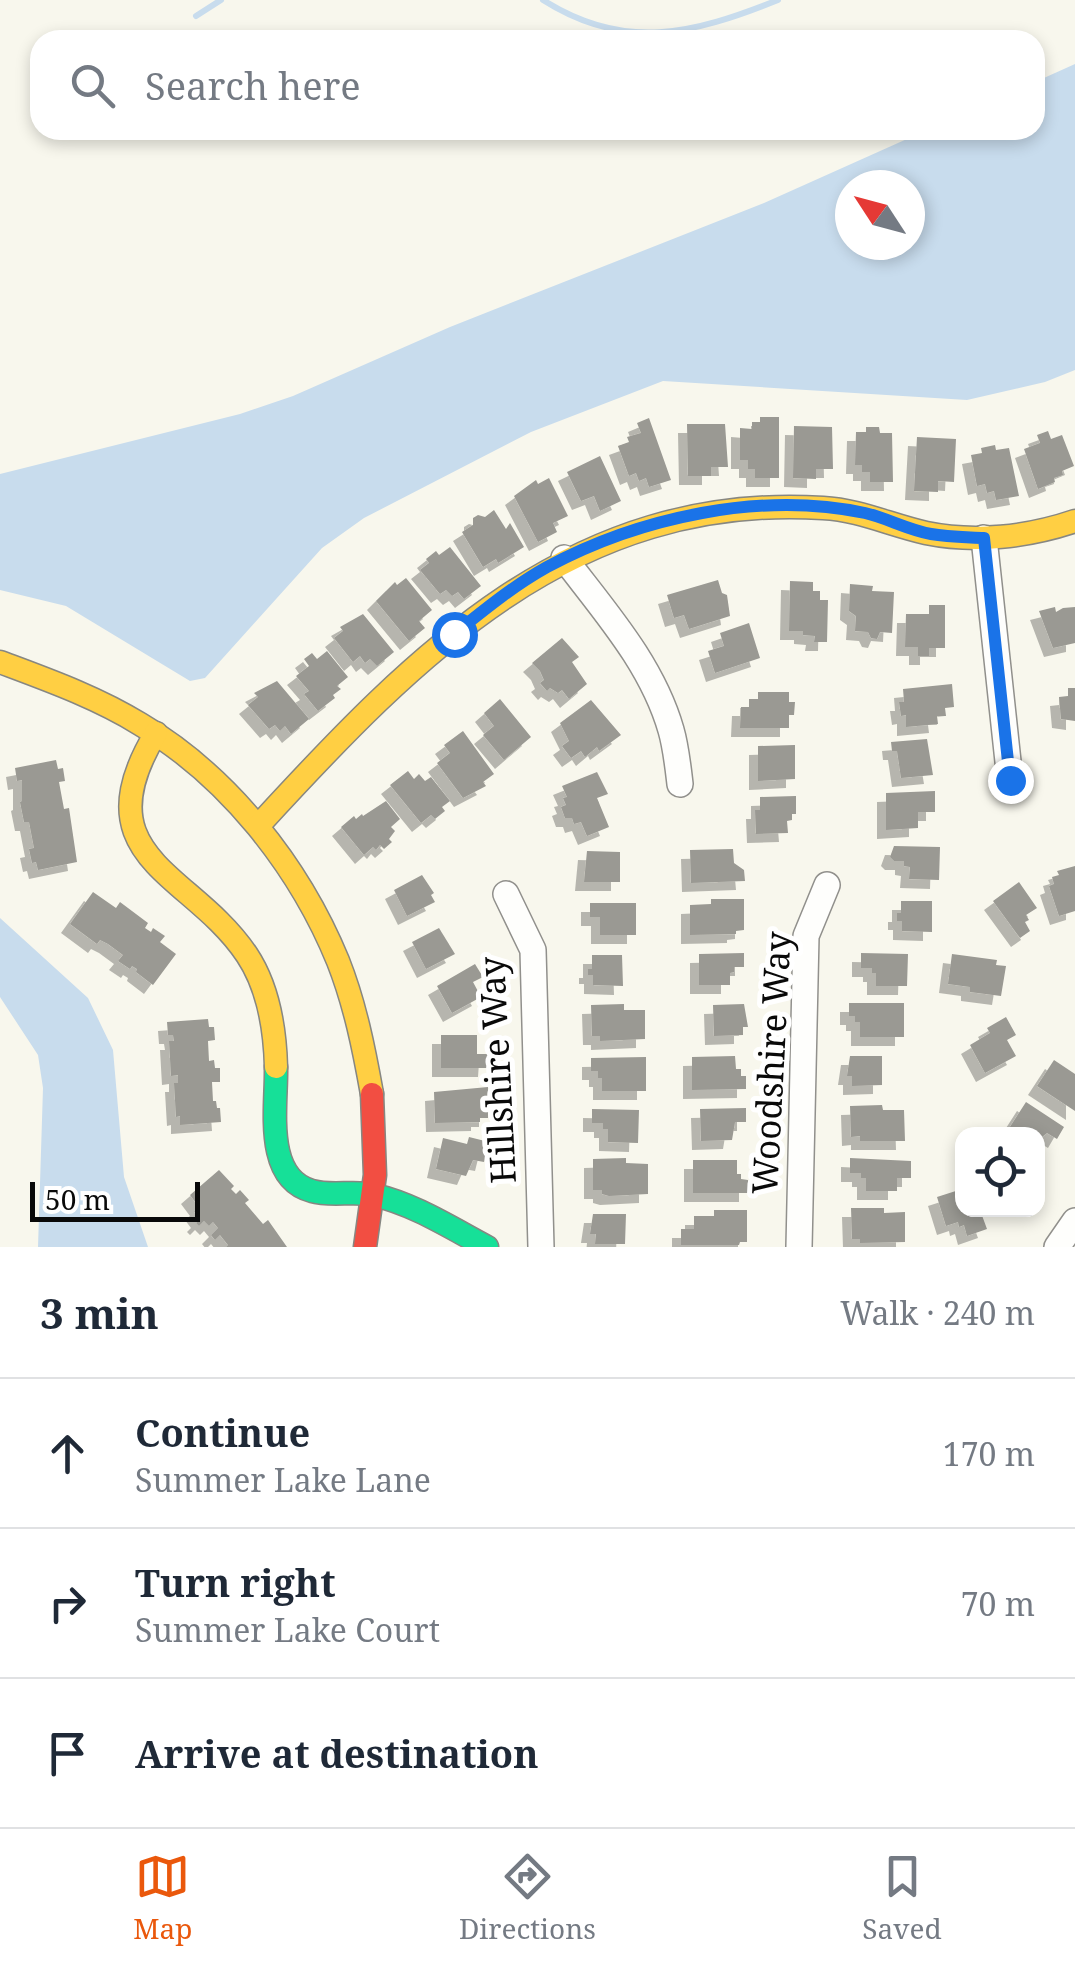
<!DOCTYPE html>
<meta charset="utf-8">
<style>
body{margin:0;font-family:"Noto Serif",serif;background:#f6f6f7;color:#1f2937}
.controls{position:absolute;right:30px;bottom:30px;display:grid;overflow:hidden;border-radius:20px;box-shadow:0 5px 15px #0003}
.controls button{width:90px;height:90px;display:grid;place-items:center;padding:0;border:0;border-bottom:2px solid #e0e1e3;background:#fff;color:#1f2937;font:50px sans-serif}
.compass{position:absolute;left:835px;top:170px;width:90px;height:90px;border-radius:50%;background:#fff;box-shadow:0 5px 15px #0003;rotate:306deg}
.scale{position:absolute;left:30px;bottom:25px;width:170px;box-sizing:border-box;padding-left:10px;border:5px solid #090909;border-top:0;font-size:28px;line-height:35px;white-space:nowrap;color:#090909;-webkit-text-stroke:8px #fff;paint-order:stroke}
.stop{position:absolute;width:30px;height:30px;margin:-22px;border:8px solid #1a73e8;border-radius:50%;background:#fff}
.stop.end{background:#1a73e8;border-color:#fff;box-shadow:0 2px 10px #0008}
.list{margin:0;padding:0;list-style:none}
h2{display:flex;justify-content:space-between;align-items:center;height:130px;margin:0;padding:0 40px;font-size:42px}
h2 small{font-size:32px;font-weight:400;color:#747a83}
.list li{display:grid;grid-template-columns:65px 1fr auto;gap:30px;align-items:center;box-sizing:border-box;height:150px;padding:0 40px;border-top:2px solid #e0e1e3}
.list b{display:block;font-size:38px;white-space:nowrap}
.list p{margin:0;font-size:32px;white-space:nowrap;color:#747a83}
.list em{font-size:32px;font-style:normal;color:#747a83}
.icon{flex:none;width:55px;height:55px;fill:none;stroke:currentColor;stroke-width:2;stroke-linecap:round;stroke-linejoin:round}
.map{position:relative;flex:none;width:1075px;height:1247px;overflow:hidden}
.search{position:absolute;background:#fff;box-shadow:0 5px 15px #0003;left:30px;right:30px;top:30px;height:110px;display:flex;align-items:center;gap:25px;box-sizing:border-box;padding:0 35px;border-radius:30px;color:#747a83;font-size:38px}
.sheet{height:580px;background:#fff}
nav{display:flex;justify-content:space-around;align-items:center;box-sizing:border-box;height:140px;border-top:2px solid #e0e1e3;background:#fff;font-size:28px;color:#747a83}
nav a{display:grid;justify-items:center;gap:5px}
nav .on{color:#ea580c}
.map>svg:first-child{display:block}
</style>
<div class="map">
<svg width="1075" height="1247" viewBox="0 0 1075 1247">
<defs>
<filter id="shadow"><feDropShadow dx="-9" dy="9" stdDeviation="0" flood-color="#0004"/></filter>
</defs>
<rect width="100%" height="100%" fill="#f8f7ed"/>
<g fill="#c8dced" fill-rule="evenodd">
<path d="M1075 64V370L1045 382 967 400 663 381 531 432 364 518 322 548 205 678 190 681 66 606 0 590V474L240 414 293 396 450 327 764 203 927 130H1035V82ZM850 185H910V245H850Z"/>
<path d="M0 918 88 998 113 1050 124 1177 148 1247H38L43 1088 38 1055 0 997Z"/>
</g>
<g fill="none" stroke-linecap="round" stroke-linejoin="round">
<g stroke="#c8dced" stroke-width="6">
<path d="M543 0C625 52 693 34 778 0"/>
<path d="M196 16 221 0"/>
</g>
</g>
<g fill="#9a9993" filter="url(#shadow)">
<path d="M760 417H779V478H755V469H748V460H740V428L752 429V422H760Z"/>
<path d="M649 418 671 480 649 487 646 478 639 481 636 473 629 476 618 446 629 442 627 437 641 433 637 423Z"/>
<path d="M687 424H725L728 467H711V476H688Z"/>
<path d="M794 426 832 427 833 469H816V479L793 478Z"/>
<path d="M866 427H879L880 433H892L893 482H870V472H862V465H855L856 432H866Z"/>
<path d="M1048 431 1051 439 1062 435 1074 466 1062 471 1063 475 1054 478 1055 482 1038 489 1024 449 1040 443 1037 435Z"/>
<path d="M917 437 956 439 954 482 938 481V492L914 491Z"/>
<path d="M995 445 996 450 1009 448 1019 496 996 500 994 491 987 493 985 484 977 486 971 455 982 453 981 448Z"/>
<path d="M600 456 621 501 600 511 594 496 581 501 567 472Z"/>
<path d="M549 478 568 516 553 523 557 532 538 542 514 496 536 480 538 484Z"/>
<path d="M494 510 506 529 510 523 524 547 498 563 496 559 483 567 462 532 473 525V518L478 515 485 517Z"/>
<path d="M450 547 481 586 464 599 458 592 452 596 446 590 440 594 420 570 429 563 426 559 436 551 439 555Z"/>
<path d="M406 578 432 610 419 621 425 628 409 641 376 601 395 582 397 585Z"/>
<path d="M718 580 722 593 727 595 730 616 689 629 684 615 674 618 667 595Z"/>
<path d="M790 581 813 582V591H820V600H828L827 642H814L815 636 803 635V631H789Z"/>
<path d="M850 584 873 586 872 591 894 592 892 633 880 632 877 639 871 638 868 632 855 631 856 616 849 611Z"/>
<path d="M929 605H945V648H929V656H918V647H905L906 614H929Z"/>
<path d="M1055 607 1056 612 1063 608 1075 607V643L1053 648 1039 611Z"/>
<path d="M363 614 394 652 377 666 370 659 365 663 360 656 353 662 334 638 343 631 340 627Z"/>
<path d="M749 623 760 658 715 673 708 651 724 646 720 633Z"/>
<path d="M562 638 579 657 572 662 587 684 569 699 562 690 558 693 550 688 547 691 540 683 544 680 540 671 532 663Z"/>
<path d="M327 651 348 677 337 686 341 689 333 695 335 698 318 711 304 694 309 691 296 676 309 666 304 659 312 653 317 659Z"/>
<path d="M277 681 309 719 291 734 285 726 280 731 275 725 269 729 248 705 258 697 254 693Z"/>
<path d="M952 684 954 707 945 708 946 716H937L938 724 906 727V715L901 716 899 702H904L903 689Z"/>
<path d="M1068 688H1075V721L1061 719 1059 697 1068 696Z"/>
<path d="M758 692H789V702H795L794 715H789V728H740L741 707H749V699H758Z"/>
<path d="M500 699 531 737 504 760 483 735 494 726 484 713Z"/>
<path d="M591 700 621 735 599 751 597 747 585 757 581 751 571 758 562 746 569 741 560 723Z"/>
<path d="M463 731 494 774 483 782 486 786 463 798 437 763 450 753 444 745Z"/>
<path d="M927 739 933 775 901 778 897 751H892L891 742Z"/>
<path d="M795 745V779L758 781V746Z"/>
<path d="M56 760 58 769 63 768 65 781 59 782 64 809 69 808 77 862 38 870 36 862 32 863 29 849 34 848 29 822H24L20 802 22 801V780L17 781 15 768Z"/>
<path d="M408 771 414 779 419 774 425 781 431 777 450 801 442 807 445 811 435 819 431 815 421 823 390 785Z"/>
<path d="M597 772 608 794 597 798 609 827 587 836 581 822 574 824 572 818H565L561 807 566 805 563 798 567 797 562 786Z"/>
<path d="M935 791V812H918V828L886 830V793Z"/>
<path d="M796 796V814H792V820L787 821 788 833 756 834 755 810H760V797Z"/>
<path d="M386 801 400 819 391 827 395 831 389 839 392 842 384 849 380 845 376 850 373 847 364 855 341 827 354 816 356 819 362 814 363 816Z"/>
<path d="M894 846 940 847 939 880 909 879 910 867 904 866V861H894L890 857Z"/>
<path d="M733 849 734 863 744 870 745 881 691 883 690 850Z"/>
<path d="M587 851 620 852V882H584Z"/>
<path d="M1075 866V911L1059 916 1049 886 1054 884 1052 877 1059 875 1057 871Z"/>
<path d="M422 875 434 893 431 895 435 902 407 916 394 890Z"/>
<path d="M1019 882 1037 908 1026 915 1029 920 1025 922 1030 931 1020 938 993 901Z"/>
<path d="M93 892 116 908 120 902 148 923 145 928 151 932 153 928 165 936 160 942 176 954 153 985 136 972 137 969 132 966 130 969 118 961 123 955 108 944 100 940 97 944 70 924Z"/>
<path d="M711 899H744V930L736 931V934L690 935V905L711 904Z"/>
<path d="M901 901H932V932L902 931V921H897V913H901Z"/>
<path d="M590 903H636V935H600V917H590Z"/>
<path d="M439 928 455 954 426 969 412 942Z"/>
<path d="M744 953V967H734V972L730 973V985H699V954Z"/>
<path d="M861 953 908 954 907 986H876V973H872V968H861Z"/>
<path d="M952 954 997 960 996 965 1006 966 1001 996 970 992V987L948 984Z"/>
<path d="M592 955H622L623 986 593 985V975H588V969H592Z"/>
<path d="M475 964 483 977 473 982 481 997 452 1013 437 986Z"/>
<path d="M849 1003H904V1037H860V1022H855V1016H849Z"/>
<path d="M624 1004V1010H645V1039L600 1041V1036H592L591 1005Z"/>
<path d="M744 1004 748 1027H743V1035L714 1036 713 1005Z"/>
<path d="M1006 1017 1016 1035 1007 1040 1016 1056 985 1073 970 1045 990 1033 987 1028Z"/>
<path d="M208 1019 209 1027H214L215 1040 208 1041 209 1061 214 1060 215 1068H220V1082H212L213 1101H216L217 1108H220L221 1122 180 1125V1116L176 1117 174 1083H178V1075L171 1076 169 1041H174L173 1035H168L167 1022Z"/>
<path d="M441 1035H477V1054H488L487 1068H441Z"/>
<path d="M735 1056 736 1069H741V1076H746V1089L692 1090V1057Z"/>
<path d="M850 1056H882V1085L852 1086V1076H847Z"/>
<path d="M646 1057V1091H602V1078H598V1071H591V1058Z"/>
<path d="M1054 1060 1075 1074V1111L1037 1086Z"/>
<path d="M488 1087V1118H480V1122L435 1123 434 1092Z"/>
<path d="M1026 1102 1064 1127 1057 1139 1047 1133 1038 1140V1134H1015L1008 1130Z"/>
<path d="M882 1105 883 1110H904L905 1141H860V1136L851 1137 850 1106Z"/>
<path d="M746 1108V1122H735L732 1140 701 1141 700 1109Z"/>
<path d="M592 1109 639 1110 638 1143 608 1142V1129H603V1123H592Z"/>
<path d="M469 1137 489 1142 484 1162 473 1160 466 1176 436 1169 443 1138 467 1144Z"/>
<path d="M626 1158V1163L648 1164V1194L609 1196 602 1194V1190H593V1159Z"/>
<path d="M850 1158 911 1161V1178H897V1191H866V1178H861V1173H850Z"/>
<path d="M693 1160H737V1174H741V1179L748 1180V1193H693Z"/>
<path d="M219 1170 234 1186 231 1189 236 1194 240 1190 249 1200 245 1203 263 1224 268 1220 287 1247H226L228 1245 220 1235 215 1240 211 1235 218 1228 213 1222 209 1226 204 1221 199 1226 196 1223 200 1219 194 1211 199 1207 190 1195Z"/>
<path d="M962 1189V1210H980L987 1229 967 1236 964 1225 959 1227 958 1222 946 1226 937 1197Z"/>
<path d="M851 1208H884V1213L905 1212V1242L860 1243V1239H852Z"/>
<path d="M714 1210H747V1242H740L739 1245H681V1229H694V1216H714Z"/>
<path d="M593 1214H626L625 1244H595L596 1234H590Z"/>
</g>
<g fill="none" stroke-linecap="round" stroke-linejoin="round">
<defs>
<g id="street">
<path d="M984 538 1010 780"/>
<path d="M564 558C605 612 652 664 671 730 676 747 678 767 680 784"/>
<path d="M506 894 533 950 541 1247"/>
<path d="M799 1247 806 936 827 885"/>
<path d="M1057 1247 1075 1221"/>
</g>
<path id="fast" d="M276 1067C277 1105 263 1178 312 1191 332 1197 354 1190 374 1195 414 1204 451 1228 487 1247"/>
<g id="slow">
<path d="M0 662C48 680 96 697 140 724 228 776 299 866 338 961 355 1004 364 1049 372 1094"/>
<path d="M156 733C80 859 192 872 247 955 269 988 275 1029 276 1067"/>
<path d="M259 825C415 655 573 492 823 508 860 510 890 525 926 533 975 543 1028 537 1075 521"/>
</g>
<path id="jam" d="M365 1247 375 1175 372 1094"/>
</defs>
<use href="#street" stroke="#91908c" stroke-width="28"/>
<use href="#fast" stroke="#878782" stroke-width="25"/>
<use href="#slow" stroke="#878782" stroke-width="25"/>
<use href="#jam" stroke="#878782" stroke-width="25"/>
<use href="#street" stroke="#fefefc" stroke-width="25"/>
<use href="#fast" stroke="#16e098" stroke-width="22"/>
<use href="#slow" stroke="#ffcf43" stroke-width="22"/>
<use href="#jam" stroke="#f24e42" stroke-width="22"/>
</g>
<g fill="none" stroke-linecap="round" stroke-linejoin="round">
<path stroke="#1a73e8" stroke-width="12" d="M454 634C484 610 513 586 547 567 640 517 761 491 865 513 887 518 908 530 931 534 948 537 966 537 984 538L1010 780"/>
</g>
<g text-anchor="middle" stroke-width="10" stroke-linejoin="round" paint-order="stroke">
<g font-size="35" fill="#090909" stroke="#fff">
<text transform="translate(772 1063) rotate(-87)" y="12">Woodshire Way</text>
<text transform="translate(498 1070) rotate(-93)" y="12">Hillshire Way</text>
</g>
</g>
</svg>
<div class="controls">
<button><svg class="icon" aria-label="locate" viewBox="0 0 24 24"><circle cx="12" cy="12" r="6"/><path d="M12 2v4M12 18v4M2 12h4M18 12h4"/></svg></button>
</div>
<svg class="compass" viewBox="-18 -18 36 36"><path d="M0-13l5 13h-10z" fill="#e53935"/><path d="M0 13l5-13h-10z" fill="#747a83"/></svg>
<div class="scale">50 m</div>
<div class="stop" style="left:454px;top:634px"></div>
<div class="stop end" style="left:1010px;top:780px"></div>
<div class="search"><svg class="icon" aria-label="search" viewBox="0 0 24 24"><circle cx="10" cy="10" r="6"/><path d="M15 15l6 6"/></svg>Search here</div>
</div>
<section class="sheet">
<h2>3 min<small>Walk · 240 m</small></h2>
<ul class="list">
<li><svg class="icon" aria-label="ahead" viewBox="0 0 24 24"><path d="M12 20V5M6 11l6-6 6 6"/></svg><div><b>Continue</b><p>Summer Lake Lane</p></div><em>170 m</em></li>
<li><svg class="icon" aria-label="right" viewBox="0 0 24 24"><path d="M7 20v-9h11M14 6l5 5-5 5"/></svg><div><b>Turn right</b><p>Summer Lake Court</p></div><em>70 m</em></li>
<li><svg class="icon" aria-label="arrive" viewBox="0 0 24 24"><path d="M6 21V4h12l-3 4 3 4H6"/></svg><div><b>Arrive at destination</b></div></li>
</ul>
</section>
<nav>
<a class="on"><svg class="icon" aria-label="map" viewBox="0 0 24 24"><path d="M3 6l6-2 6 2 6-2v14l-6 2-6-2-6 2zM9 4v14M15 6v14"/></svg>Map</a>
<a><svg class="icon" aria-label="directions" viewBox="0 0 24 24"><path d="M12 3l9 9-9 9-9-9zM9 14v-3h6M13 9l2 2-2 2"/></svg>Directions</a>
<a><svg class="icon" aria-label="saved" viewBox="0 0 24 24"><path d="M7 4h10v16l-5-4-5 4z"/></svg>Saved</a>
</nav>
